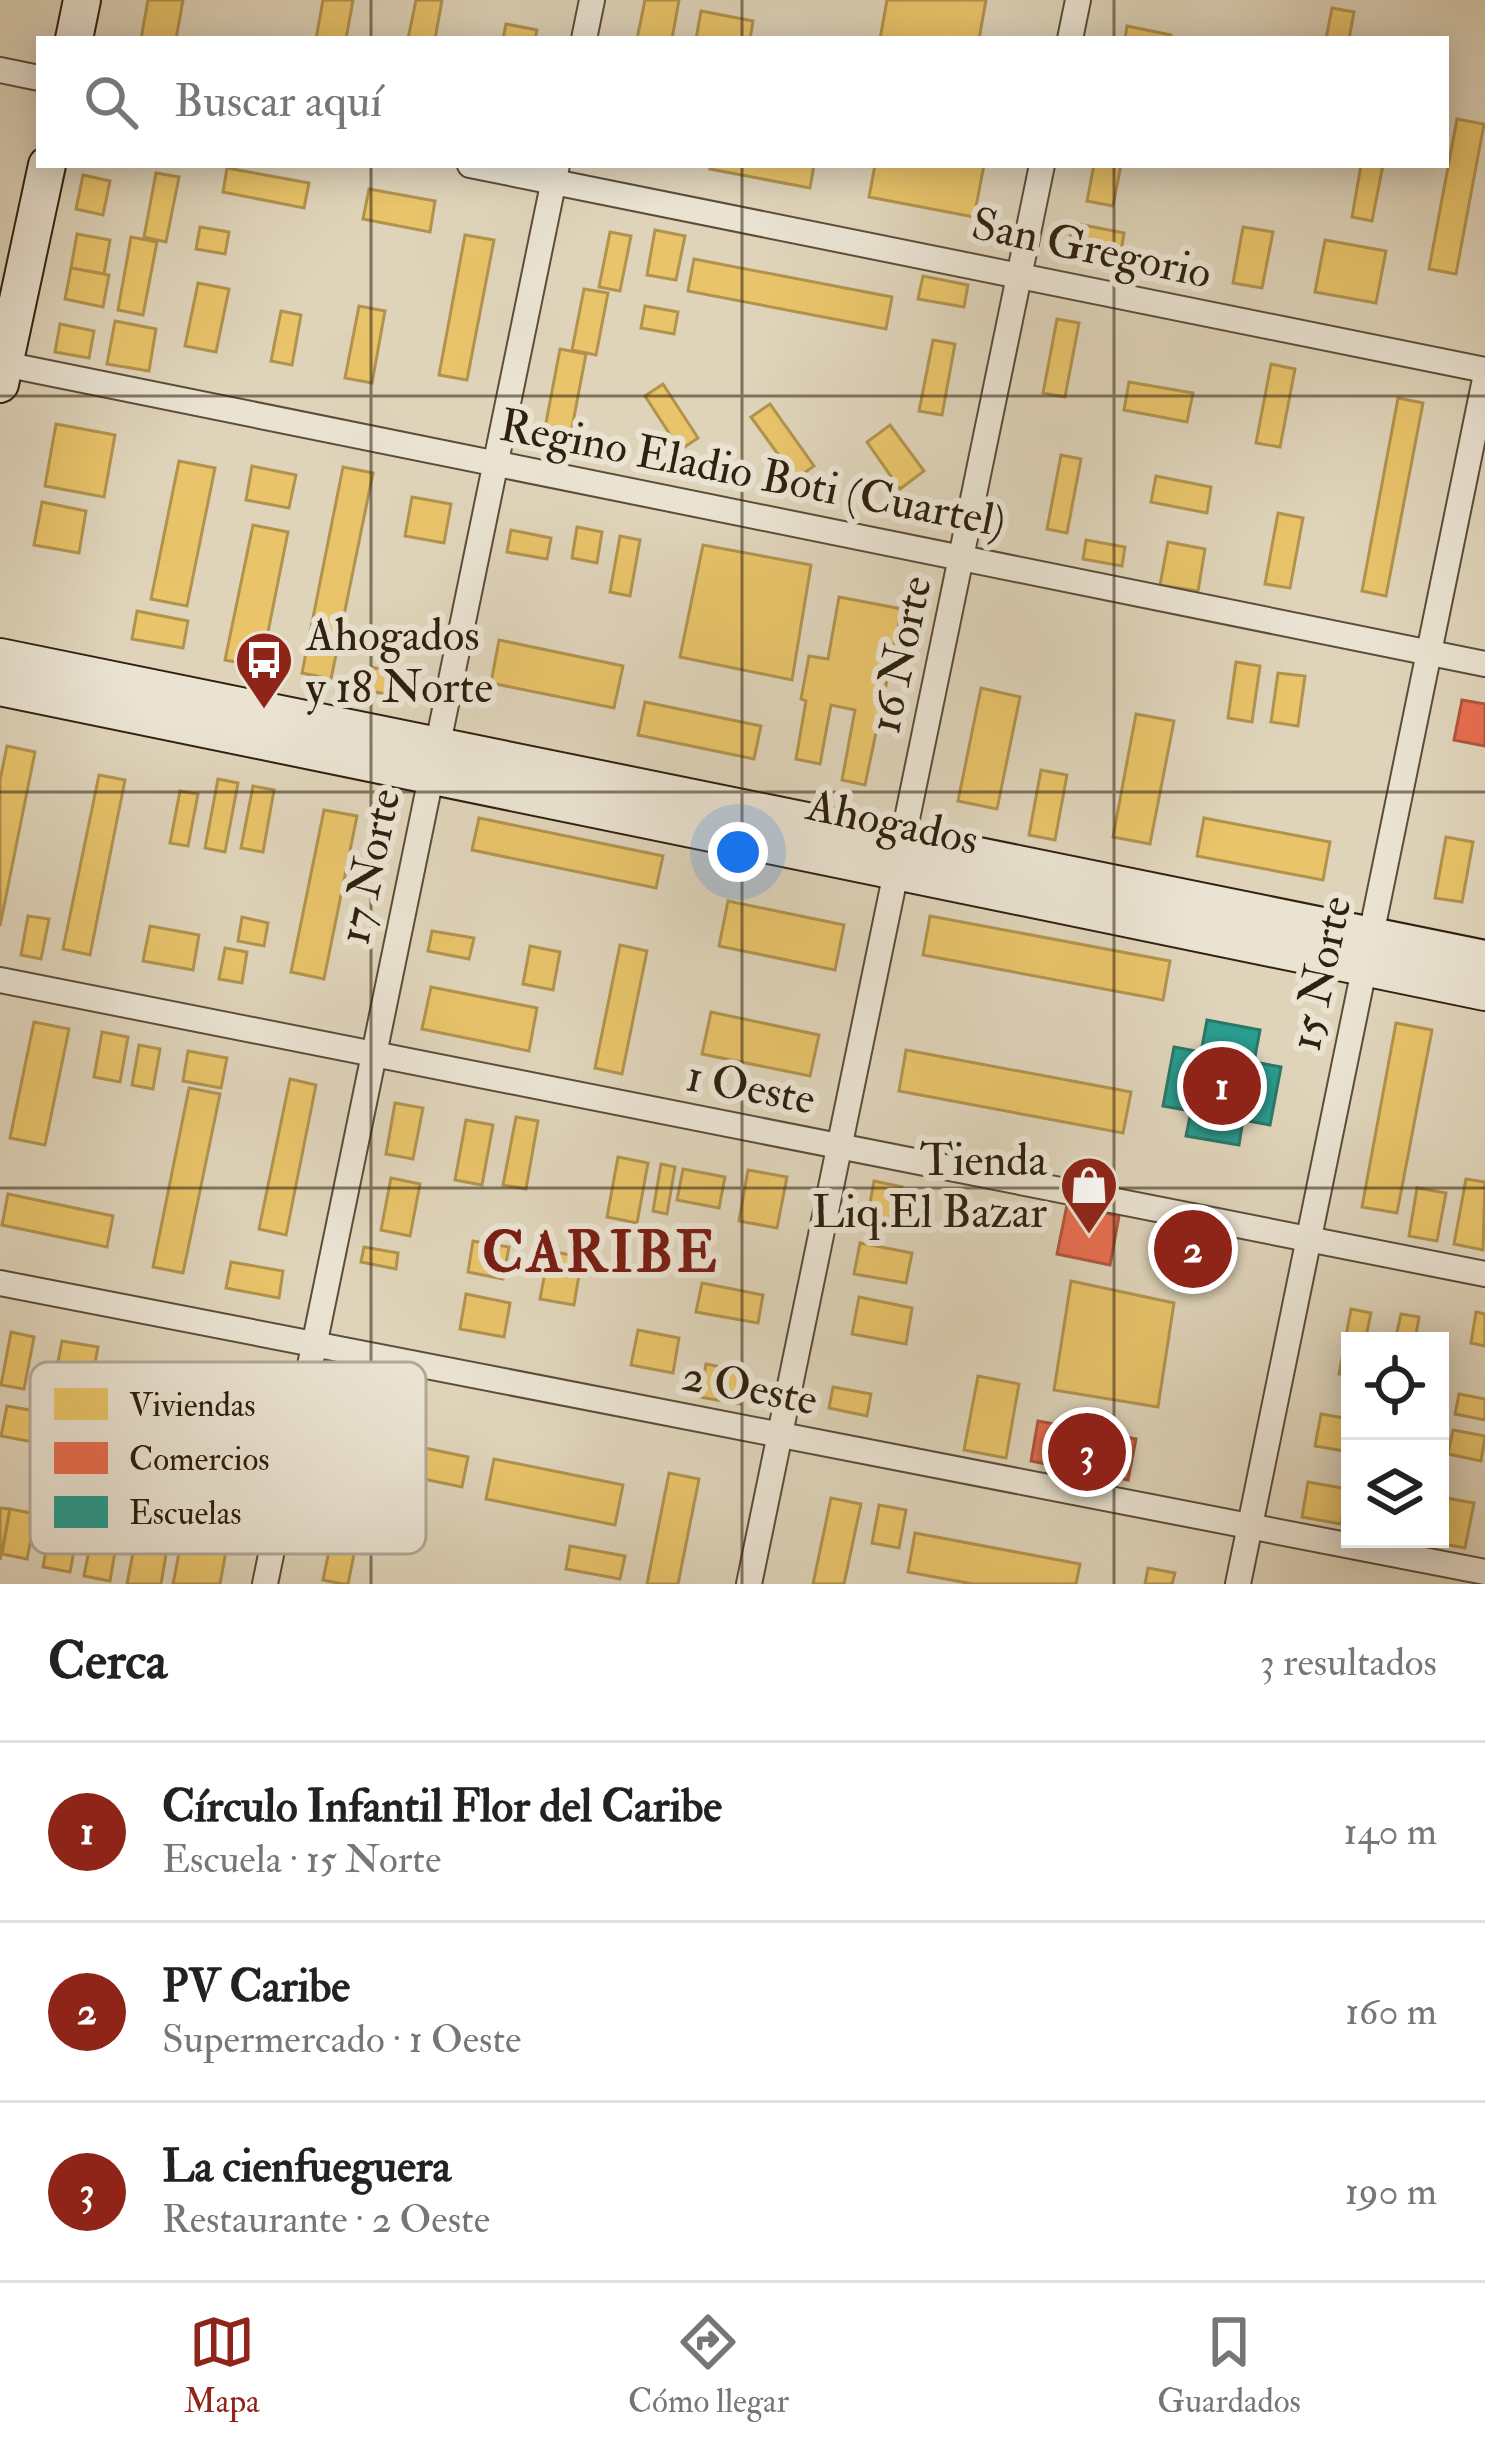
<!DOCTYPE html>
<html lang="es">
<meta charset="utf-8">
<style>
body{margin:0;font-family:"IM FELL Double Pica",serif;background:#f6f6f6;color:#222}
.controls{position:absolute;right:36px;bottom:36px;display:grid;overflow:hidden;border-radius:0px;box-shadow:0 6px 30px #0003}
.controls button{width:108px;height:108px;display:grid;place-items:center;padding:0;border:0;border-bottom:3px solid #e0e0e0;background:#fff;color:#222;font:60px sans-serif}
.you{position:absolute;left:738px;top:852px;width:42px;height:42px;margin:-30px;border:9px solid #fff;border-radius:50%;background:#1a73e8;box-shadow:0 0 0 18px #1a73e833}
.badge{display:grid;place-items:center;width:78px;height:78px;border-radius:50%;background:#8f2418;color:#fff;font-size:39px;font-weight:700}
.pin{position:absolute;translate:-50% -50%;border:6px solid #fff;box-shadow:0 3px 12px #0006}
.list{margin:0;padding:0;list-style:none}
h2{display:flex;justify-content:space-between;align-items:center;height:156px;margin:0;padding:0 48px;font-size:51px}
h2 small{font-size:39px;font-weight:400;color:#767676}
.list li{display:grid;grid-template-columns:78px 1fr auto;gap:36px;align-items:center;box-sizing:border-box;height:180px;padding:0 48px;border-top:3px solid #e0e0e0}
.list b{display:block;font-size:45px;white-space:nowrap}
.list p{margin:0;font-size:39px;white-space:nowrap;color:#767676}
.list em{font-size:39px;font-style:normal;color:#767676}
.icon{flex:none;width:66px;height:66px;fill:none;stroke:currentColor;stroke-width:2;stroke-linecap:round;stroke-linejoin:round}
.map{position:relative;flex:none;width:1485px;height:1584px;overflow:hidden}
.search{position:absolute;background:#fff;box-shadow:0 6px 30px #0003;left:36px;right:36px;top:36px;height:132px;display:flex;align-items:center;gap:30px;box-sizing:border-box;padding:0 42px;border-radius:0px;color:#767676;font-size:45px}
.sheet{height:696px;background:#fff}
nav{display:flex;justify-content:space-around;align-items:center;box-sizing:border-box;height:168px;border-top:3px solid #e0e0e0;background:#fff;font-size:33px;color:#767676}
nav a{display:grid;justify-items:center;gap:6px}
nav .on{color:#8f2418}
.map>svg:first-child{display:block}
</style>
<div class="map">
<svg width="1485" height="1584" viewBox="0 0 1485 1584">
<rect width="100%" height="100%" fill="#dfd4ba"/>
<filter id="stains"><feTurbulence type="fractalNoise" baseFrequency=".00167" numOctaves="4"/><feColorMatrix values="0 0 0 0 .2 0 0 0 0 .09 0 0 0 0 .02 0 0 0 .5 -.17"/></filter>
<radialGradient id="worn" r=".72"><stop offset=".6" stop-color="#630" stop-opacity="0"/><stop offset="1" stop-color="#630" stop-opacity=".3"/></radialGradient>
<g fill="#e9c46a" stroke="#b2934e" stroke-width="3">
<path d="M148 0H183L176 39H141Z"/>
<path d="M323 0H353L346 39H316Z"/>
<path d="M416 0H442L435 39H408Z"/>
<path d="M645 0H679L672 39H637Z"/>
<path d="M887 0H986L979 39H880Z"/>
<path d="M1332 8 1354 12 1349 39H1326Z"/>
<path d="M701 11 753 21 750 39H696Z"/>
<path d="M506 24 537 30 535 39H503Z"/>
<path d="M1127 26 1171 35V39H1125Z"/>
<path d="M1457 119 1484 124 1456 274 1429 269Z"/>
<path d="M711 165H814L810 188 710 169Z"/>
<path d="M875 165H984L974 217 869 197Z"/>
<path d="M1094 165H1121L1113 206 1087 201Z"/>
<path d="M1361 165H1383L1372 221 1352 217Z"/>
<path d="M227 168 309 183 304 208 223 192Z"/>
<path d="M156 173 179 177 166 242 144 237Z"/>
<path d="M83 175 110 181 103 215 76 209Z"/>
<path d="M369 189 435 201 430 232 363 219Z"/>
<path d="M1073 223 1124 233 1120 258 1068 248Z"/>
<path d="M200 227 229 232 225 254 196 249Z"/>
<path d="M1243 227 1273 232 1262 288 1233 283Z"/>
<path d="M655 230 685 236 676 280 647 275Z"/>
<path d="M610 232 631 236 620 291 599 287Z"/>
<path d="M77 234 110 240 104 274 71 268Z"/>
<path d="M465 235 494 240 467 380 439 375Z"/>
<path d="M131 237 157 242 143 315 118 310Z"/>
<path d="M1325 240 1386 251 1376 303 1315 292Z"/>
<path d="M694 259 892 297 886 329 688 291Z"/>
<path d="M71 268 109 275 103 307 65 299Z"/>
<path d="M923 276 968 285 964 307 918 299Z"/>
<path d="M198 283 229 289 216 352 185 346Z"/>
<path d="M584 289 608 293 596 355 572 350Z"/>
<path d="M359 306 385 311 372 383 345 378Z"/>
<path d="M645 306 678 312 674 334 641 328Z"/>
<path d="M281 311 301 315 292 365 271 361Z"/>
<path d="M1057 319 1079 323 1065 397 1043 393Z"/>
<path d="M115 321 156 329 149 371 107 364Z"/>
<path d="M60 324 94 331 89 358 55 352Z"/>
<path d="M933 340 955 344 942 415 919 411Z"/>
<path d="M560 349 586 354 571 433 545 428Z"/>
<path d="M1271 364 1295 369 1280 447 1256 443Z"/>
<path d="M1129 382 1193 393 1187 422 1124 410Z"/>
<path d="M663 384 698 438 680 450 645 396Z"/>
<path d="M1398 398 1423 403 1386 596 1362 591Z"/>
<path d="M770 404 814 466 796 479 751 417Z"/>
<path d="M56 424 115 435 104 497 45 486Z"/>
<path d="M890 425 924 471 900 489 867 442Z"/>
<path d="M1061 455 1081 459 1067 533 1047 529Z"/>
<path d="M179 461 215 468 187 606 151 599Z"/>
<path d="M252 466 296 475 289 508 246 500Z"/>
<path d="M343 467 373 473 331 679 302 673Z"/>
<path d="M1156 476 1211 487 1207 513 1151 502Z"/>
<path d="M412 497 451 504 444 543 405 536Z"/>
<path d="M42 502 86 511 79 553 34 545Z"/>
<path d="M1278 513 1303 518 1290 588 1265 584Z"/>
<path d="M253 525 288 532 261 667 225 660Z"/>
<path d="M577 527 602 532 597 563 572 558Z"/>
<path d="M511 530 551 538 547 559 507 552Z"/>
<path d="M620 536 640 540 630 596 610 592Z"/>
<path d="M1086 540 1125 547 1122 566 1083 559Z"/>
<path d="M1168 542 1205 549 1198 591 1160 585Z"/>
<path d="M703 545 811 565 792 680 680 657Z"/>
<path d="M839 597 902 609 865 785 842 780 855 710 831 705 820 764 796 759 806 701 801 699 809 656 828 659Z"/>
<path d="M137 611 188 621 183 648 132 639Z"/>
<path d="M499 640 623 666 614 708 491 683Z"/>
<path d="M1236 662 1260 666 1252 722 1228 718Z"/>
<path d="M370 667 412 675 407 698 365 690Z"/>
<path d="M1278 673 1305 676 1298 726 1271 722Z"/>
<path d="M981 688 1020 697 997 809 958 801Z"/>
<path d="M645 702 761 726 754 759 638 735Z"/>
<path d="M1136 714 1174 721 1150 844 1113 837Z"/>
<path d="M7 746 35 752 0 926V780Z"/>
<path d="M1041 770 1067 775 1055 840 1029 835Z"/>
<path d="M99 775 125 780 90 955 63 949Z"/>
<path d="M218 779 238 783 225 852 205 848Z"/>
<path d="M253 786 274 790 263 852 241 848Z"/>
<path d="M180 791 198 794 188 846 170 843Z"/>
<path d="M324 810 357 816 324 979 291 972Z"/>
<path d="M479 818 663 856 656 888 472 850Z"/>
<path d="M1204 818 1330 842 1323 880 1197 856Z"/>
<path d="M1446 837 1473 842 1462 902 1435 898Z"/>
<path d="M728 901 844 925 835 970 719 946Z"/>
<path d="M28 916 49 919 41 959 21 955Z"/>
<path d="M930 916 1170 961 1163 1000 923 955Z"/>
<path d="M242 917 268 923 264 946 238 941Z"/>
<path d="M150 926 199 935 193 970 143 961Z"/>
<path d="M432 931 474 938 469 959 428 951Z"/>
<path d="M620 945 647 951 622 1074 595 1068Z"/>
<path d="M530 946 560 952 553 990 523 984Z"/>
<path d="M225 948 247 952 242 983 219 979Z"/>
<path d="M431 987 537 1008 529 1051 422 1029Z"/>
<path d="M711 1012 819 1035 810 1076 702 1054Z"/>
<path d="M34 1022 69 1029 45 1145 10 1138Z"/>
<path d="M1396 1023 1432 1030 1397 1213 1362 1207Z"/>
<path d="M102 1032 128 1037 120 1082 94 1077Z"/>
<path d="M139 1045 160 1049 153 1089 132 1085Z"/>
<path d="M906 1050 1131 1092 1123 1133 899 1091Z"/>
<path d="M188 1051 227 1058 221 1088 183 1081Z"/>
<path d="M290 1079 316 1085 286 1235 259 1229Z"/>
<path d="M189 1088 220 1094 183 1273 153 1267Z"/>
<path d="M395 1103 423 1108 413 1159 386 1154Z"/>
<path d="M516 1117 538 1121 526 1189 503 1185Z"/>
<path d="M466 1120 493 1125 482 1185 455 1180Z"/>
<path d="M618 1157 648 1163 637 1223 607 1217Z"/>
<path d="M661 1164 675 1167 667 1214 653 1211Z"/>
<path d="M683 1169 725 1177 719 1208 677 1200Z"/>
<path d="M748 1170 787 1177 777 1228 739 1221Z"/>
<path d="M391 1178 420 1184 410 1236 381 1230Z"/>
<path d="M1466 1179 1485 1182 1483 1250 1454 1244Z"/>
<path d="M874 1181 902 1187 895 1225 867 1220Z"/>
<path d="M1417 1188 1446 1193 1437 1241 1409 1236Z"/>
<path d="M8 1194 113 1216 107 1247 2 1225Z"/>
<path d="M473 1241 509 1247 503 1279 468 1272Z"/>
<path d="M860 1243 912 1253 906 1283 854 1274Z"/>
<path d="M364 1247 398 1253 396 1269 361 1262Z"/>
<path d="M549 1251 582 1257 574 1305 540 1299Z"/>
<path d="M231 1262 283 1271 279 1298 226 1288Z"/>
<path d="M1071 1281 1174 1303 1158 1407 1054 1390Z"/>
<path d="M702 1283 763 1295 758 1323 696 1312Z"/>
<path d="M466 1294 510 1303 504 1337 460 1329Z"/>
<path d="M859 1297 912 1308 906 1344 852 1334Z"/>
<path d="M1351 1309 1371 1313 1365 1341H1350V1376L1339 1374Z"/>
<path d="M1476 1312 1485 1314V1346L1471 1343Z"/>
<path d="M1401 1314 1419 1317 1415 1341H1395Z"/>
<path d="M638 1330 679 1338 673 1373 631 1365Z"/>
<path d="M11 1332 34 1337 24 1389 1 1385Z"/>
<path d="M62 1341 98 1347 90 1390 54 1383Z"/>
<path d="M706 1364 746 1372 740 1404 700 1397Z"/>
<path d="M978 1376 1019 1384 1006 1458 964 1450Z"/>
<path d="M833 1387 871 1394 867 1416 829 1408Z"/>
<path d="M1459 1394 1485 1399V1420L1455 1414Z"/>
<path d="M7 1406 75 1418 69 1449 1 1436Z"/>
<path d="M358 1410 382 1415 348 1584H343L323 1580Z"/>
<path d="M1321 1414 1350 1419V1452L1315 1446Z"/>
<path d="M1453 1430 1485 1436 1481 1461 1448 1454Z"/>
<path d="M415 1446 468 1457 462 1487 409 1476Z"/>
<path d="M494 1459 623 1485 615 1525 486 1499Z"/>
<path d="M669 1473 699 1479 678 1584H647Z"/>
<path d="M1308 1482 1348 1489 1341 1524 1302 1517Z"/>
<path d="M1441 1497 1474 1503 1465 1548 1433 1542 1440 1539Z"/>
<path d="M831 1498 861 1504 844 1584H813Z"/>
<path d="M879 1505 906 1510 899 1548 872 1543Z"/>
<path d="M0 1508 10 1509 0 1560Z"/>
<path d="M10 1509 36 1514 27 1559 2 1554Z"/>
<path d="M52 1518 79 1524 70 1572 43 1567Z"/>
<path d="M94 1524 119 1529 110 1581 84 1576Z"/>
<path d="M184 1527 229 1535 220 1584H173Z"/>
<path d="M915 1533 1080 1564 1076 1584H973L908 1572Z"/>
<path d="M136 1537 168 1543 161 1584H127Z"/>
<path d="M570 1546 625 1556 620 1579 566 1569Z"/>
<path d="M1148 1568 1175 1573 1172 1584H1145Z"/>
</g>
<g fill="#e76f51" stroke="#b0573d" stroke-width="3">
<path d="M1462 700 1485 704V746L1454 740Z"/>
<path d="M1067 1205 1119 1216 1110 1265 1057 1254Z"/>
<path d="M1174 1227 1220 1234 1214 1263 1205 1270 1168 1262Z"/>
<path d="M1038 1421 1136 1439 1128 1480 1031 1461Z"/>
</g>
<path fill="#2a9d8f" stroke="#2c7868" stroke-width="3" d="M1207 1020 1260 1030 1254 1062 1281 1067 1270 1125 1243 1120 1239 1145 1186 1136 1191 1111 1163 1106 1174 1047 1201 1052Z"/>
<g fill="none" stroke-linecap="round" stroke-linejoin="round">
<defs>
<g id="minor">
<path d="M584 39 592 0"/>
<path d="M1070 39 1078 0"/>
<path d="M0 70 39 78"/>
<path d="M470 165 1485 370"/>
<path d="M4 364 1485 664"/>
<path d="M0 980 1485 1274"/>
<path d="M0 1283 1485 1572"/>
<path d="M265 1584 557 165"/>
<path d="M749 1584 1042 165"/>
<path d="M1238 1584 1485 379"/>
</g>
<g id="secondary">
<path d="M74 39 82 0"/>
<path d="M0 384 47 165"/>
<path d="M0 657 1485 959"/>
<path d="M0 687 1485 992"/>
</g>
</defs>
<use href="#minor" stroke="#5c4d39" stroke-width="28"/>
<use href="#secondary" stroke="#30200e" stroke-width="40"/>
<use href="#minor" stroke="#eae3d2" stroke-width="24"/>
<use href="#secondary" stroke="#eae3d2" stroke-width="36"/>
</g>
<path fill="none" stroke="#30200e" stroke-width="3" stroke-opacity="0.55" d="M371 0V39M742 0V39M1114 0V39M371 165V1584M742 165V1584M1114 165V1584M0 396H1485M0 792H1485M0 1188H1485"/>
<defs>
<symbol id="bus-pin" viewBox="-11 -11 22 30"><path d="M0 17L-7.5 6A9.5 9.5 0 1 1 7.5 6Z" fill="#8f2418" stroke="#eae3d2"/><path d="M-5-6H5V4H4V6H2V4H-2V6H-4V4H-5ZM-3.5-4V0h7V-4ZM-3.5 1.2v1.5H-2V1.2ZM2 1.2v1.5H3.5V1.2Z" fill="#fff"/></symbol>
<symbol id="shop-pin" viewBox="-11 -11 22 30"><path d="M0 17L-7.5 6A9.5 9.5 0 1 1 7.5 6Z" fill="#8f2418" stroke="#eae3d2"/><path d="M-5-2.5h2.3a2.7 3.5 0 0 1 5.4 0H5L5.5 6h-11ZM-1.5-2.5h3a1.5 2.3 0 0 0-3 0Z" fill="#fff"/></symbol>
</defs>
<g fill-rule="evenodd">
<use href="#bus-pin" x="231" y="627" width="66" height="90"/>
<use href="#shop-pin" x="1056" y="1152" width="66" height="90"/>
</g>
<g text-anchor="middle" stroke-width="12" stroke-linejoin="round" paint-order="stroke">
<g font-size="45" fill="#30200e" stroke="#eae3d2">
<text transform="translate(1092 247) rotate(12)" y="16">San Gregorio</text>
<text transform="translate(753 472) rotate(11)" y="16">Regino Eladio Boti (Cuartel)</text>
<text transform="translate(899 654) rotate(-78)" y="16">16 Norte</text>
<text transform="translate(893 821) rotate(12)" y="16">Ahogados</text>
<text transform="translate(368 866) rotate(-78)" y="16">17 Norte</text>
<text transform="translate(1319 973) rotate(-78)" y="16">15 Norte</text>
<text transform="translate(751 1086) rotate(11)" y="16">1 Oeste</text>
<text transform="translate(750 1386) rotate(11)" y="16">2 Oeste</text>
</g>
<g font-size="45" fill="#30200e" stroke="#eae3d2" text-anchor="start">
<text x="306" y="650">Ahogados<tspan x="306" dy="52">y 18 Norte</tspan></text>
<text x="1047" y="1175" text-anchor="end">Tienda<tspan x="1047" dy="52">Liq.El Bazar</tspan></text>
</g>
<g font-size="57" font-weight="bold" letter-spacing="3" fill="#7a1f14" stroke="#eae3d2">
<text x="601" y="1271">CARIBE</text>
</g>
</g>
<rect x="30" y="1362" width="396" height="192" rx="18" fill="#eae3d2" stroke="#b2a897" stroke-width="3"/>
<rect x="54" y="1388" width="54" height="32" fill="#e9c46a"/>
<rect x="54" y="1442" width="54" height="32" fill="#e76f51"/>
<rect x="54" y="1496" width="54" height="32" fill="#2a9d8f"/>
<g font-size="33" fill="#30200e">
<text x="129" y="1416">Viviendas</text>
<text x="129" y="1470">Comercios</text>
<text x="129" y="1524">Escuelas</text>
</g>
<rect width="100%" height="100%" filter="url(#stains)"/>
<rect width="100%" height="100%" fill="url(#worn)"/>
</svg>
<div class="controls">
<button><svg class="icon" aria-label="locate" viewBox="0 0 24 24"><circle cx="12" cy="12" r="6"/><path d="M12 2v4M12 18v4M2 12h4M18 12h4"/></svg></button>
<button><svg class="icon" aria-label="layers" viewBox="0 0 24 24"><path d="M12 4l9 5-9 5-9-5zM3 14l9 5 9-5"/></svg></button>
</div>
<div class="you"></div>
<div class="pin badge" style="left:1222px;top:1086px">1</div>
<div class="pin badge" style="left:1193px;top:1249px">2</div>
<div class="pin badge" style="left:1087px;top:1452px">3</div>
<div class="search"><svg class="icon" aria-label="search" viewBox="0 0 24 24"><circle cx="10" cy="10" r="6"/><path d="M15 15l6 6"/></svg>Buscar aquí</div>
</div>
<section class="sheet">
<h2>Cerca<small>3 resultados</small></h2>
<ul class="list">
<li><span class="badge">1</span><div><b>Círculo Infantil Flor del Caribe</b><p>Escuela · 15 Norte</p></div><em>140 m</em></li>
<li><span class="badge">2</span><div><b>PV Caribe</b><p>Supermercado · 1 Oeste</p></div><em>160 m</em></li>
<li><span class="badge">3</span><div><b>La cienfueguera</b><p>Restaurante · 2 Oeste</p></div><em>190 m</em></li>
</ul>
</section>
<nav>
<a class="on"><svg class="icon" aria-label="map" viewBox="0 0 24 24"><path d="M3 6l6-2 6 2 6-2v14l-6 2-6-2-6 2zM9 4v14M15 6v14"/></svg>Mapa</a>
<a><svg class="icon" aria-label="directions" viewBox="0 0 24 24"><path d="M12 3l9 9-9 9-9-9zM9 14v-3h6M13 9l2 2-2 2"/></svg>Cómo llegar</a>
<a><svg class="icon" aria-label="saved" viewBox="0 0 24 24"><path d="M7 4h10v16l-5-4-5 4z"/></svg>Guardados</a>
</nav>
